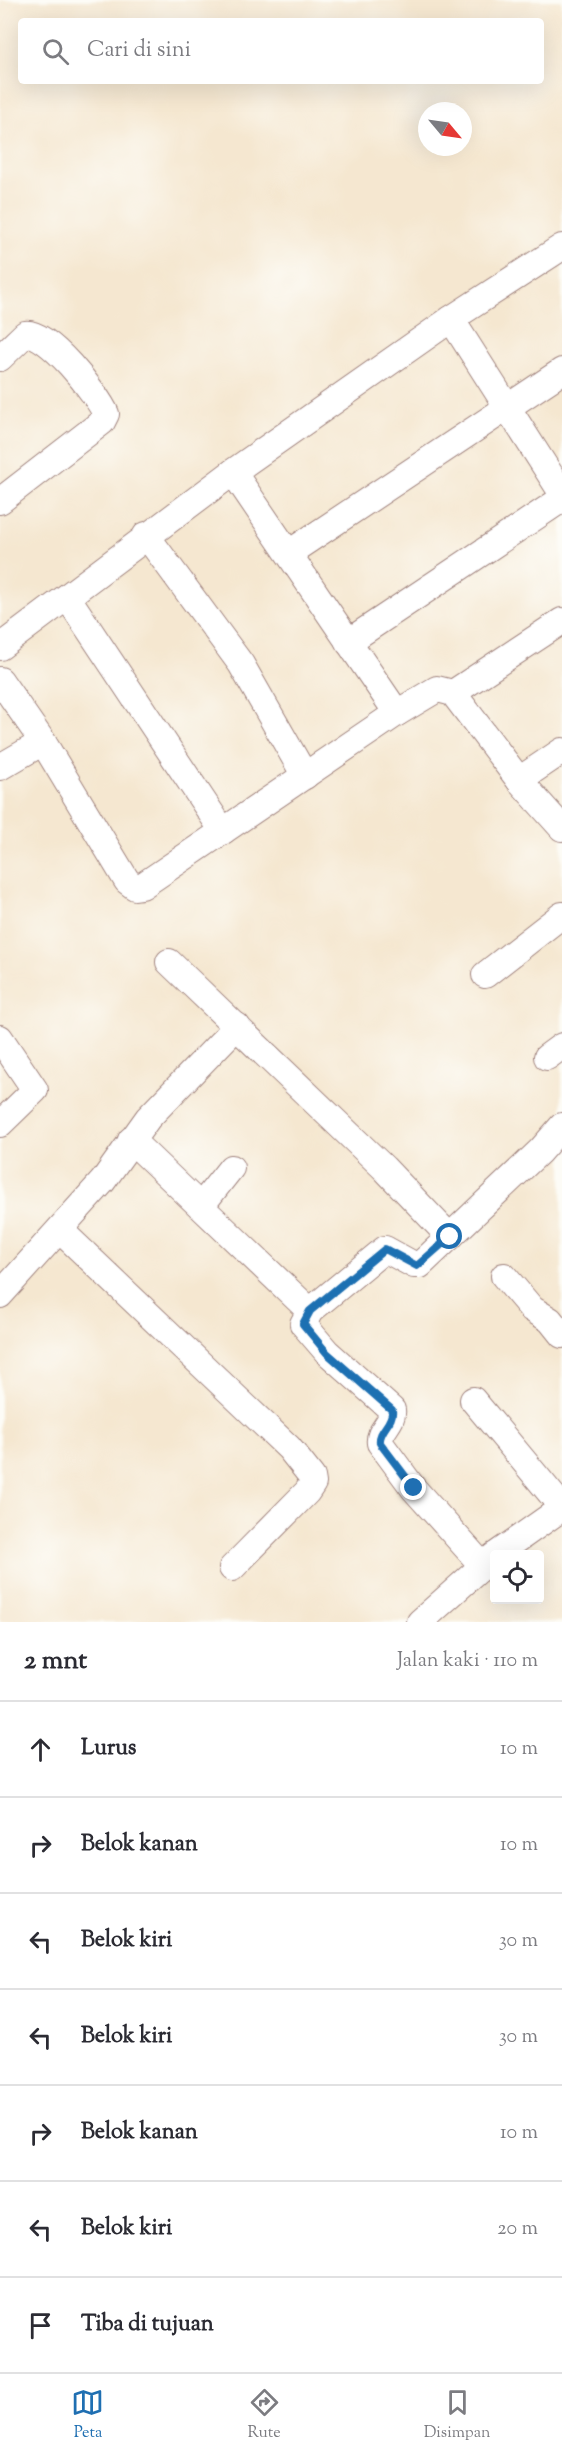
<!DOCTYPE html>
<html lang="id">
<meta charset="utf-8">
<style>
body{margin:0;font-family:"Sorts Mill Goudy",serif;background:#f7f7f7;color:#2b2b33}
.controls{position:absolute;right:18px;bottom:18px;display:grid;overflow:hidden;border-radius:6px;box-shadow:0 6px 24px #0002}
.controls button{width:54px;height:54px;display:grid;place-items:center;padding:0;border:0;border-bottom:2px solid #e1e1e2;background:#fff;color:#2b2b33;font:30px sans-serif}
.compass{position:absolute;left:418px;top:102px;width:54px;height:54px;border-radius:50%;background:#fff;box-shadow:0 6px 24px #0002;rotate:119deg}
.stop{position:absolute;width:18px;height:18px;margin:-14px;border:4px solid #1f6fb2;border-radius:50%;background:#fff}
.stop.end{background:#1f6fb2;border-color:#fff;box-shadow:0 2px 6px #0008}
.list{margin:0;padding:0;list-style:none}
h2{display:flex;justify-content:space-between;align-items:center;height:78px;margin:0;padding:0 24px;font-size:26px}
h2 small{font-size:20px;font-weight:400;color:#7c7c81}
.list li{display:grid;grid-template-columns:39px 1fr auto;gap:18px;align-items:center;box-sizing:border-box;height:96px;padding:0 24px;border-top:2px solid #e1e1e2}
.list b{display:block;font-size:22px;white-space:nowrap}
.list em{font-size:20px;font-style:normal;color:#7c7c81}
.icon{flex:none;width:33px;height:33px;fill:none;stroke:currentColor;stroke-width:2;stroke-linecap:round;stroke-linejoin:round}
.map{position:relative;flex:none;width:562px;height:1622px;overflow:hidden}
.search{position:absolute;background:#fff;box-shadow:0 6px 24px #0002;left:18px;right:18px;top:18px;height:66px;display:flex;align-items:center;gap:15px;box-sizing:border-box;padding:0 21px;border-radius:6px;color:#7c7c81;font-size:22px}
.sheet{height:750px;background:#fff}
nav{display:flex;justify-content:space-around;align-items:center;box-sizing:border-box;height:84px;border-top:2px solid #e1e1e2;background:#fff;font-size:16px;color:#7c7c81}
nav a{display:grid;justify-items:center;gap:3px}
nav .on{color:#1f6fb2}
.map>svg:first-child{display:block}
</style>
<div class="map">
<svg width="562" height="1622" viewBox="0 0 562 1622">
<rect width="100%" height="100%" fill="#fdfcf7"/>
<filter id="ink" filterUnits="userSpaceOnUse"><feTurbulence type="fractalNoise" baseFrequency=".0167" numOctaves="2"/><feDisplacementMap in="SourceGraphic" scale="12" xChannelSelector="R" yChannelSelector="G"/><feConvolveMatrix kernelMatrix="1 2 1 2 8 2 1 2 1" color-interpolation-filters="sRGB"/></filter>
<filter id="wash" filterUnits="userSpaceOnUse"><feTurbulence type="fractalNoise" baseFrequency=".008" numOctaves="4" result="noise"/><feDisplacementMap in="SourceGraphic" scale="24" xChannelSelector="R" yChannelSelector="G"/><feGaussianBlur stdDeviation="1.35" result="paint"/><feColorMatrix in="noise" values="0 0 0 0 0 0 0 0 0 0 0 0 0 0 0 0 0 1.4 0 .05"/><feComposite in="paint" operator="in"/></filter>
<g filter="url(#wash)">
<rect width="100%" height="100%" fill="#f5e7d0"/>
</g>
<g filter="url(#ink)">
<g fill="none" stroke-linecap="round" stroke-linejoin="round">
<defs>
<g id="minor">
<path d="M451 319 562 493"/>
<path d="M0 358 25 334C46 329 98 395 106 414L102 422 0 501"/>
<path d="M233 472 397 713"/>
<path d="M146 535 241 664 305 776"/>
<path d="M289 553 562 371"/>
<path d="M68 598 223 831"/>
<path d="M348 642 562 499"/>
<path d="M0 647 233 472 451 319 562 247"/>
<path d="M0 680 43 742 127 881 135 887 142 886 397 713 437 689 453 693 519 780 562 828"/>
<path d="M453 693 562 621"/>
<path d="M0 767 43 742"/>
<path d="M519 780 562 751"/>
<path d="M169 962 384 1168 450 1237"/>
<path d="M485 975 562 915"/>
<path d="M0 1038 35 1090 0 1124"/>
<path d="M547 1057 562 1046"/>
<path d="M131 1140 310 1311"/>
<path d="M201 1206 231 1168"/>
<path d="M61 1231 289 1448 312 1477 313 1483 307 1492 232 1568"/>
<path d="M504 1276 532 1309 550 1320 562 1335"/>
<path d="M0 1295 103 1181 148 1118 237 1026"/>
<path d="M473 1400 562 1507"/>
<path d="M497 1554 562 1508"/>
<path d="M482 1565 414 1489 380 1443C378 1430 394 1423 392 1410L327 1352 303 1324 310 1311 385 1249 414 1265H420L540 1151 562 1126"/>
<path d="M420 1622 494 1556"/>
</g>
</defs>
<use href="#minor" stroke="#a0837e" stroke-width="28"/>
<use href="#minor" stroke="#fff" stroke-width="26"/>
</g>
</g>
<g fill="none" stroke-linecap="round" stroke-linejoin="round" filter="url(#ink)">
<path stroke="#1f6fb2" stroke-width="8" d="M414 1488 380 1443C378 1430 394 1423 392 1410L327 1353 303 1324 310 1311 385 1249 417 1266 450 1237"/>
</g>
</svg>
<div class="controls">
<button><svg class="icon" aria-label="locate" viewBox="0 0 24 24"><circle cx="12" cy="12" r="6"/><path d="M12 2v4M12 18v4M2 12h4M18 12h4"/></svg></button>
</div>
<svg class="compass" viewBox="-18 -18 36 36"><path d="M0-13l5 13h-10z" fill="#e53935"/><path d="M0 13l5-13h-10z" fill="#7c7c81"/></svg>
<div class="stop" style="left:450px;top:1237px"></div>
<div class="stop end" style="left:414px;top:1488px"></div>
<div class="search"><svg class="icon" aria-label="search" viewBox="0 0 24 24"><circle cx="10" cy="10" r="6"/><path d="M15 15l6 6"/></svg>Cari di sini</div>
</div>
<section class="sheet">
<h2>2 mnt<small>Jalan kaki · 110 m</small></h2>
<ul class="list">
<li><svg class="icon" aria-label="ahead" viewBox="0 0 24 24"><path d="M12 20V5M6 11l6-6 6 6"/></svg><div><b>Lurus</b></div><em>10 m</em></li>
<li><svg class="icon" aria-label="right" viewBox="0 0 24 24"><path d="M7 20v-9h11M14 6l5 5-5 5"/></svg><div><b>Belok kanan</b></div><em>10 m</em></li>
<li><svg class="icon" aria-label="left" viewBox="0 0 24 24"><path d="M17 20v-9H6M10 6l-5 5 5 5"/></svg><div><b>Belok kiri</b></div><em>30 m</em></li>
<li><svg class="icon" aria-label="left" viewBox="0 0 24 24"><path d="M17 20v-9H6M10 6l-5 5 5 5"/></svg><div><b>Belok kiri</b></div><em>30 m</em></li>
<li><svg class="icon" aria-label="right" viewBox="0 0 24 24"><path d="M7 20v-9h11M14 6l5 5-5 5"/></svg><div><b>Belok kanan</b></div><em>10 m</em></li>
<li><svg class="icon" aria-label="left" viewBox="0 0 24 24"><path d="M17 20v-9H6M10 6l-5 5 5 5"/></svg><div><b>Belok kiri</b></div><em>20 m</em></li>
<li><svg class="icon" aria-label="arrive" viewBox="0 0 24 24"><path d="M6 21V4h12l-3 4 3 4H6"/></svg><div><b>Tiba di tujuan</b></div></li>
</ul>
</section>
<nav>
<a class="on"><svg class="icon" aria-label="map" viewBox="0 0 24 24"><path d="M3 6l6-2 6 2 6-2v14l-6 2-6-2-6 2zM9 4v14M15 6v14"/></svg>Peta</a>
<a><svg class="icon" aria-label="directions" viewBox="0 0 24 24"><path d="M12 3l9 9-9 9-9-9zM9 14v-3h6M13 9l2 2-2 2"/></svg>Rute</a>
<a><svg class="icon" aria-label="saved" viewBox="0 0 24 24"><path d="M7 4h10v16l-5-4-5 4z"/></svg>Disimpan</a>
</nav>
